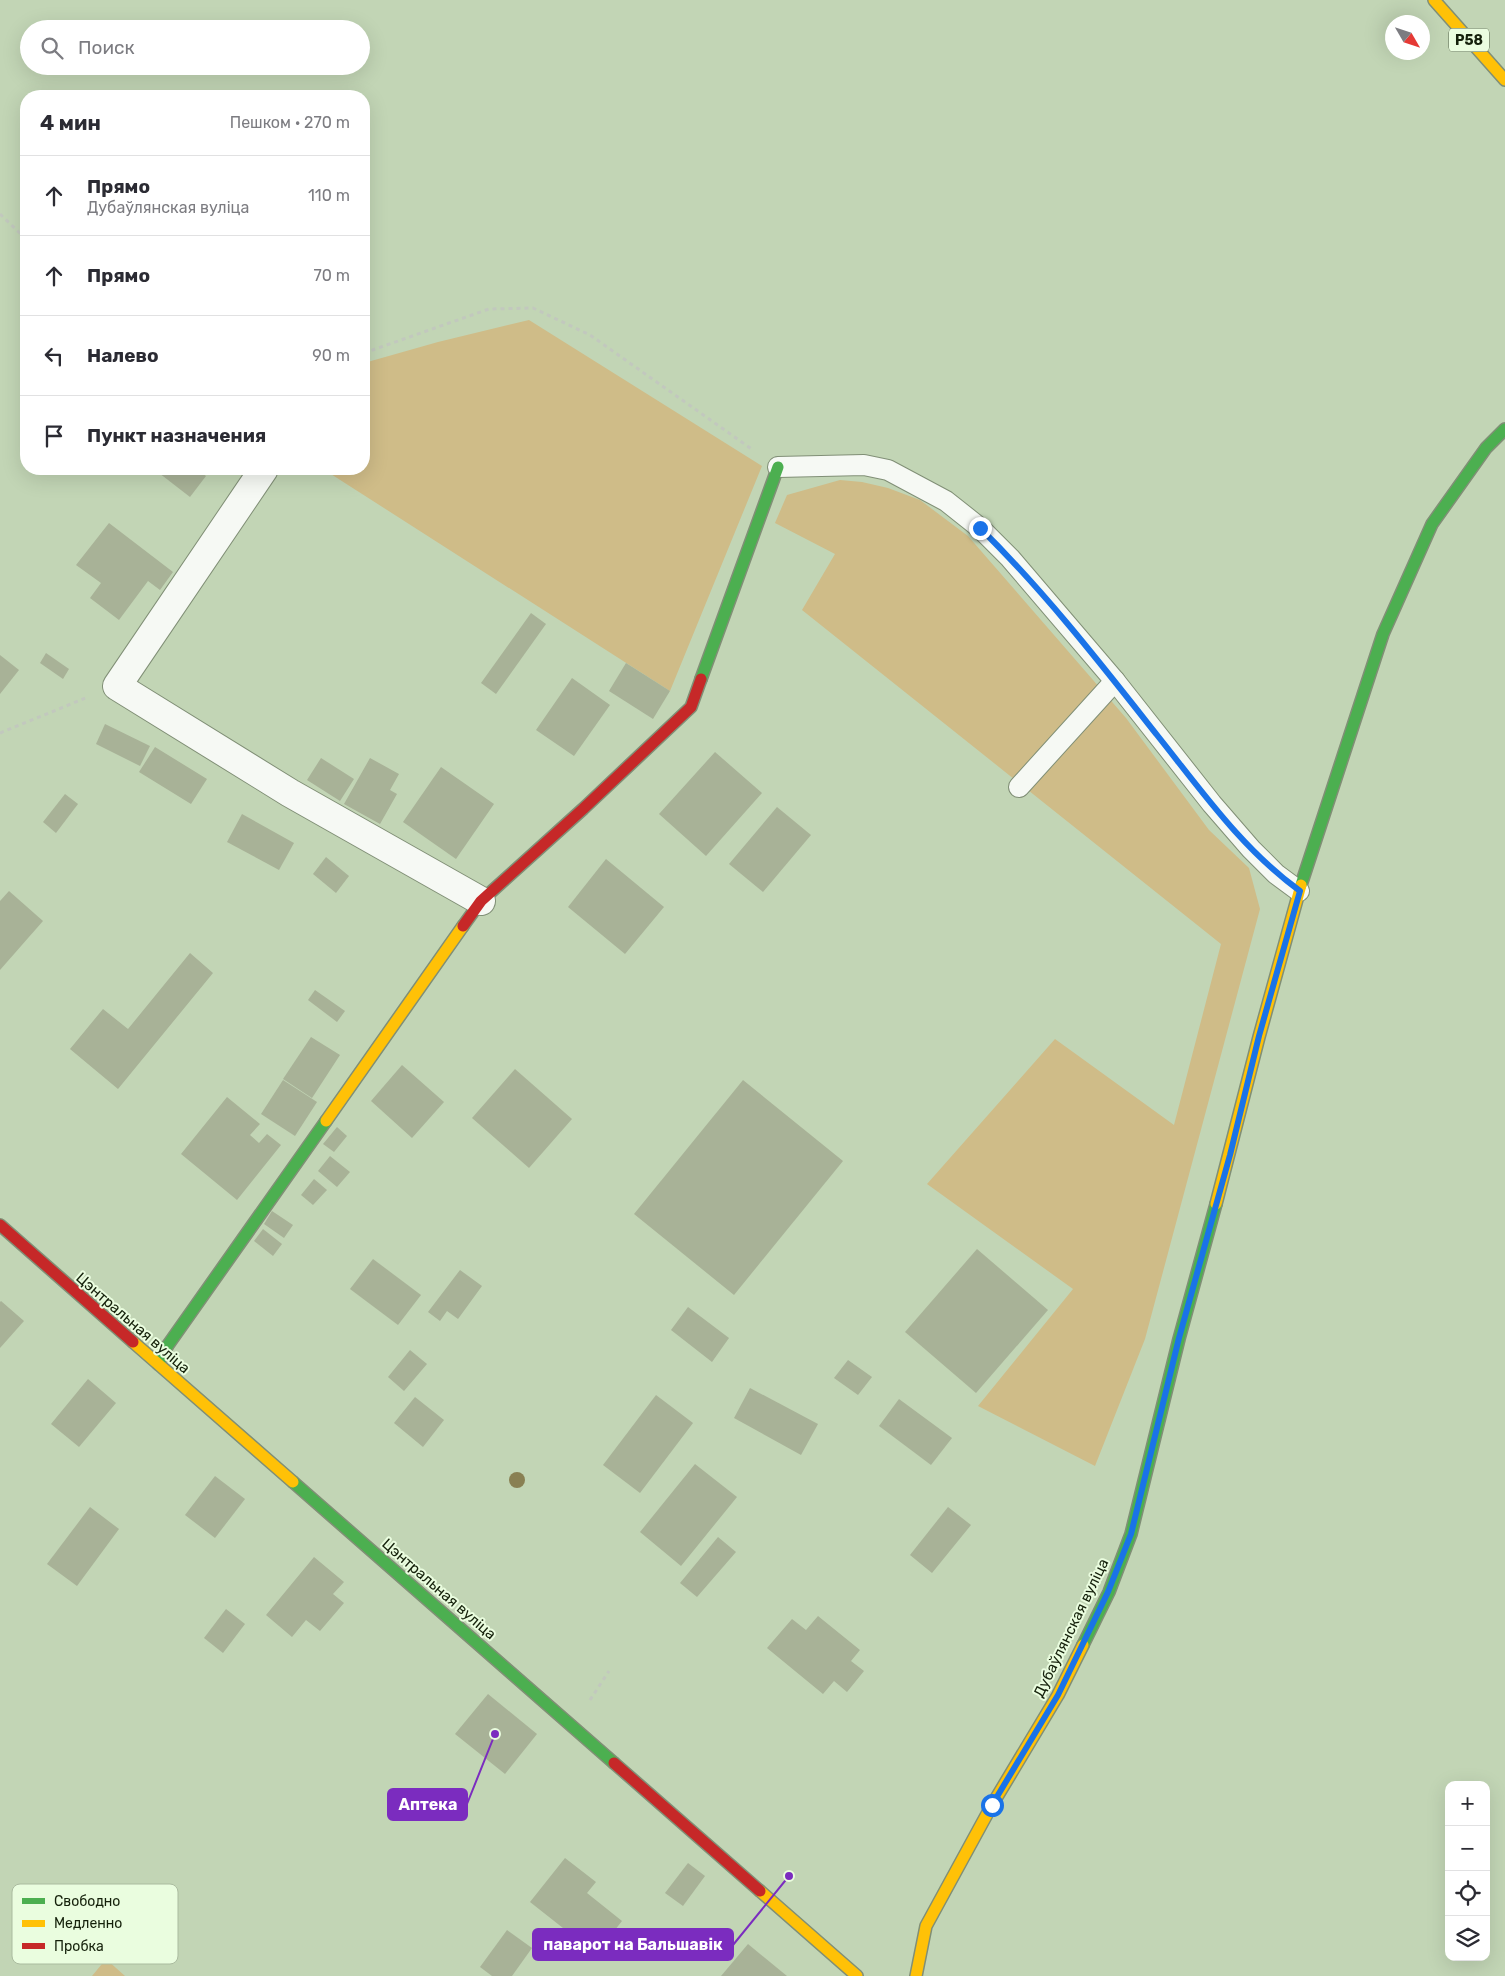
<!DOCTYPE html>
<html lang="ru">
<meta charset="utf-8">
<style>
body{margin:0;font-family:Rubik,sans-serif;background:#f2f2f3;color:#2b2b33}
.controls{position:absolute;right:15px;bottom:15px;display:grid;overflow:hidden;border-radius:10px;box-shadow:0 5px 20px #0002}
.controls button{width:45px;height:45px;display:grid;place-items:center;padding:0;border:0;border-bottom:1px solid #e1e1e2;background:#fff;color:#2b2b33;font:25px sans-serif}
.compass{position:absolute;left:1385px;top:15px;width:45px;height:45px;border-radius:50%;background:#fff;box-shadow:0 5px 20px #0002;rotate:129deg}
.stop{position:absolute;width:15px;height:15px;margin:-11px;border:4px solid #1a73e8;border-radius:50%;background:#fff}
.stop.end{background:#1a73e8;border-color:#fff;box-shadow:0 1px 5px #0008}
.list{margin:0;padding:0;list-style:none}
h2{display:flex;justify-content:space-between;align-items:center;height:65px;margin:0;padding:0 20px;font-size:21px}
h2 small{font-size:16px;font-weight:400;color:#7c7c81}
.list li{display:grid;grid-template-columns:32px 1fr auto;gap:15px;align-items:center;box-sizing:border-box;height:80px;padding:0 20px;border-top:1px solid #e1e1e2}
.list b{display:block;font-size:19px;white-space:nowrap}
.list p{margin:0;font-size:16px;white-space:nowrap;color:#7c7c81}
.list em{font-size:16px;font-style:normal;color:#7c7c81}
.icon{flex:none;width:28px;height:28px;fill:none;stroke:currentColor;stroke-width:2;stroke-linecap:round;stroke-linejoin:round}
.map{position:relative;flex:none;width:1505px;height:1976px;overflow:hidden}
.search{position:absolute;background:#fff;box-shadow:0 5px 20px #0002;left:20px;top:20px;width:350px;height:55px;display:flex;align-items:center;gap:12px;box-sizing:border-box;padding:0 18px;border-radius:28px;color:#7c7c81;font-size:19px}
.panel{position:absolute;background:#fff;box-shadow:0 5px 20px #0002;left:20px;top:90px;width:350px;height:385px;border-radius:20px}
.map>svg:first-child{display:block}
</style>
<div class="map">
<svg width="1505" height="1976" viewBox="0 0 1505 1976">
<rect width="100%" height="100%" fill="#c2d5b5"/>
<g fill="#cfbc88">
<path d="M529 320 762 466 670 691 323 469H364V363L438 342Z"/>
<path d="M840 480 862 482 888 488 920 500 968 536 1126 718 1209 830 1249 868 1260 909 1145 1339 1095 1466 978 1406 1073 1289 927 1184 1055 1039 1174 1125 1221 944 802 610 835 554 775 523 787 495Z"/>
<path d="M106 1959 125 1976H92Z"/>
</g>
<g fill="#a8b297">
<path d="M162 469H196L206 476 190 497 159 473Z"/>
<path d="M109 523 173 572 160 590 148 581 119 620 90 598 101 583 76 565Z"/>
<path d="M531 613 546 624 496 694 481 683Z"/>
<path d="M46 653 69 669 63 679 40 663Z"/>
<path d="M0 655 19 670 0 694Z"/>
<path d="M626 663 670 691 653 719 609 691Z"/>
<path d="M572 678 610 705 574 756 536 730Z"/>
<path d="M105 724 150 746 140 766 96 744Z"/>
<path d="M155 747 207 779 191 804 139 772Z"/>
<path d="M715 752 762 793 706 856 659 814Z"/>
<path d="M321 758 354 779 340 801 307 780Z"/>
<path d="M370 758 399 774 390 790 397 794 380 824 344 804Z"/>
<path d="M441 767 494 804 456 859 403 822Z"/>
<path d="M65 794 78 804 56 833 43 822Z"/>
<path d="M777 807 811 835 763 892 729 864Z"/>
<path d="M242 814 294 843 279 870 227 842Z"/>
<path d="M326 857 349 876 336 893 313 874Z"/>
<path d="M606 859 664 907 625 954 568 907Z"/>
<path d="M9 891 43 921 0 970V901Z"/>
<path d="M190 953 213 973 118 1089 70 1049 103 1009 128 1029Z"/>
<path d="M315 990 345 1011 337 1022 308 1000Z"/>
<path d="M311 1037 340 1055 312 1098 283 1079Z"/>
<path d="M402 1065 444 1102 412 1138 371 1101Z"/>
<path d="M515 1069 572 1119 529 1168 472 1118Z"/>
<path d="M283 1080 317 1102 295 1136 261 1114Z"/>
<path d="M743 1080 843 1161 734 1295 634 1214Z"/>
<path d="M227 1097 260 1124 250 1135 259 1143 267 1134 281 1145 237 1200 181 1154Z"/>
<path d="M337 1127 347 1136 334 1152 323 1144Z"/>
<path d="M330 1156 350 1172 337 1187 318 1171Z"/>
<path d="M314 1179 327 1190 313 1205 301 1195Z"/>
<path d="M272 1211 293 1225 284 1238 264 1224Z"/>
<path d="M263 1229 282 1244 273 1256 254 1241Z"/>
<path d="M977 1249 1048 1310 976 1393 905 1332Z"/>
<path d="M373 1259 421 1295 398 1325 350 1289Z"/>
<path d="M460 1270 482 1286 458 1319 447 1311 440 1321 428 1312Z"/>
<path d="M1 1301 24 1321 0 1348V1302Z"/>
<path d="M688 1307 729 1338 712 1362 671 1330Z"/>
<path d="M410 1350 427 1364 404 1391 388 1377Z"/>
<path d="M848 1360 872 1377 858 1395 834 1378Z"/>
<path d="M88 1379 116 1403 79 1447 51 1424Z"/>
<path d="M750 1388 818 1424 801 1455 734 1418Z"/>
<path d="M656 1395 693 1423 640 1493 603 1465Z"/>
<path d="M415 1397 444 1420 423 1447 394 1423Z"/>
<path d="M899 1399 952 1438 931 1465 879 1426Z"/>
<path d="M695 1464 737 1497 681 1566 640 1532Z"/>
<path d="M215 1476 245 1499 215 1538 185 1515Z"/>
<path d="M90 1507 119 1529 77 1586 47 1564Z"/>
<path d="M948 1507 971 1525 932 1573 910 1555Z"/>
<path d="M718 1537 736 1552 697 1597 680 1583Z"/>
<path d="M314 1557 344 1582 333 1594 344 1603 320 1631 306 1620 292 1637 266 1615Z"/>
<path d="M226 1609 245 1624 223 1653 204 1638Z"/>
<path d="M818 1616 860 1650 851 1661 864 1671 847 1692 834 1681 823 1694 767 1648 792 1619 806 1630Z"/>
<path d="M488 1694 537 1734 505 1774 455 1734Z"/>
<path d="M565 1858 596 1882 587 1893 622 1921 596 1954 530 1902Z"/>
<path d="M688 1863 705 1876 683 1906 665 1893Z"/>
<path d="M507 1930 532 1948 512 1976H492L480 1967Z"/>
<path d="M748 1944 787 1976H721Z"/>
</g>
<g fill="none" stroke-linecap="round" stroke-linejoin="round">
<defs>
<g id="lane">
<path d="M778 467 864 465 888 470 946 501 980 528 1010 558 1115 681 1212 804 1251 849 1276 874 1299 891"/>
<path d="M1019 787 1115 681"/>
</g>
<path id="street" d="M264 469 117 686 290 793 481 901"/>
<g id="fast">
<path d="M701 679 778 467"/>
<path d="M1301 885 1383 634 1432 524 1486 448 1505 429"/>
<path d="M158 1364 168 1345 326 1121"/>
<path d="M293 1482 614 1763"/>
<path d="M1083 1645 1109 1592 1131 1534 1179 1339 1216 1204"/>
</g>
<g id="slow">
<path d="M1434 0 1505 80"/>
<path d="M326 1121 463 926"/>
<path d="M1216 1204 1259 1037 1301 885"/>
<path d="M133 1342 293 1482"/>
<path d="M760 1891 857 1976"/>
<path d="M916 1976 926 1926 992 1805 1058 1695 1083 1645"/>
</g>
<g id="jam">
<path d="M463 926 481 901 583 809 691 707 701 679"/>
<path d="M0 1225 133 1342"/>
<path d="M614 1763 760 1891"/>
</g>
</defs>
<use href="#lane" stroke="#808f76" stroke-width="22"/>
<use href="#street" stroke="#808f76" stroke-width="30"/>
<use href="#fast" stroke="#808f76" stroke-width="14"/>
<use href="#slow" stroke="#808f76" stroke-width="14"/>
<use href="#jam" stroke="#808f76" stroke-width="14"/>
<g stroke="#c2c8be" stroke-width="3" stroke-dasharray="4 4" stroke-linecap="butt">
<path d="M0 214 26 239"/>
<path d="M364 353 489 309 533 308 590 335 753 450"/>
<path d="M0 733 88 697"/>
<path d="M590 1700 609 1671"/>
</g>
<use href="#lane" stroke="#f6f9f4" stroke-width="20"/>
<use href="#street" stroke="#f6f9f4" stroke-width="28"/>
<use href="#fast" stroke="#4caf50" stroke-width="11"/>
<use href="#slow" stroke="#ffc107" stroke-width="11"/>
<use href="#jam" stroke="#c62828" stroke-width="11"/>
</g>
<circle fill="#898053" cx="517" cy="1480" r="8"/>
<g fill="none" stroke-linecap="round" stroke-linejoin="round">
<path stroke="#1a73e8" stroke-width="6" d="M980 528C1045 592 1101 664 1157 735 1201 790 1242 849 1300 891L1259 1036 1230 1155 1179 1338 1131 1534 1108 1592 1058 1695 992 1805"/>
</g>
<g text-anchor="middle" stroke-width="4" stroke-linejoin="round" paint-order="stroke">
<rect fill="#eafddf" stroke="#55634b" stroke-width="1" x="1449" y="28.5" width="40" height="23" rx="4"/>
<g font-size="14" font-weight="bold" fill="#15210b">
<text x="1469" y="45">Р58</text>
</g>
<g font-size="15" fill="#15210b" stroke="#eafddf">
<text transform="translate(133 1323) rotate(41)" y="5">Цэнтральная вуліца</text>
<text transform="translate(439 1589) rotate(41)" y="5">Цэнтральная вуліца</text>
<text transform="translate(1071 1628) rotate(-64)" y="5">Дубаўлянская вуліца</text>
</g>
</g>
<rect x="12" y="1884" width="166" height="80" rx="8" fill="#eafddf" stroke="#aabb9f" stroke-width="1"/>
<rect x="22" y="1898" width="23" height="6" fill="#4caf50"/>
<rect x="22" y="1920" width="23" height="7" fill="#ffc107"/>
<rect x="22" y="1943" width="23" height="6" fill="#c62828"/>
<g font-size="14" fill="#15210b">
<text x="54" y="1906">Свободно</text>
<text x="54" y="1928">Медленно</text>
<text x="54" y="1951">Пробка</text>
</g>
<path fill="none" stroke="#7b2cbf" stroke-width="2" d="M495 1734L467 1804M789 1876L733 1945"/>
<g fill="#7b2cbf" stroke="#eafddf" stroke-width="2">
<circle cx="495" cy="1734" r="5"/>
<circle cx="789" cy="1876" r="5"/>
</g>
<g fill="#7b2cbf" stroke="#7b2cbf" stroke-width="2">
<rect x="388" y="1789" width="79" height="31" rx="5"/>
<rect x="533" y="1929" width="200" height="31" rx="5"/>
</g>
<g font-size="16" text-anchor="middle" font-weight="bold" fill="#fff">
<text x="428" y="1810">Аптека</text>
<text x="633" y="1950">паварот на Бальшавік</text>
</g>
</svg>
<div class="controls">
<button>+</button>
<button>−</button>
<button><svg class="icon" aria-label="locate" viewBox="0 0 24 24"><circle cx="12" cy="12" r="6"/><path d="M12 2v4M12 18v4M2 12h4M18 12h4"/></svg></button>
<button><svg class="icon" aria-label="layers" viewBox="0 0 24 24"><path d="M12 4l9 5-9 5-9-5zM3 14l9 5 9-5"/></svg></button>
</div>
<svg class="compass" viewBox="-18 -18 36 36"><path d="M0-13l5 13h-10z" fill="#e53935"/><path d="M0 13l5-13h-10z" fill="#7c7c81"/></svg>
<div class="stop" style="left:992px;top:1805px"></div>
<div class="stop end" style="left:980px;top:528px"></div>
<div class="search"><svg class="icon" aria-label="search" viewBox="0 0 24 24"><circle cx="10" cy="10" r="6"/><path d="M15 15l6 6"/></svg>Поиск</div>
<section class="panel">
<h2>4 мин<small>Пешком · 270 m</small></h2>
<ul class="list">
<li><svg class="icon" aria-label="ahead" viewBox="0 0 24 24"><path d="M12 20V5M6 11l6-6 6 6"/></svg><div><b>Прямо</b><p>Дубаўлянская вуліца</p></div><em>110 m</em></li>
<li><svg class="icon" aria-label="ahead" viewBox="0 0 24 24"><path d="M12 20V5M6 11l6-6 6 6"/></svg><div><b>Прямо</b></div><em>70 m</em></li>
<li><svg class="icon" aria-label="left" viewBox="0 0 24 24"><path d="M17 20v-9H6M10 6l-5 5 5 5"/></svg><div><b>Налево</b></div><em>90 m</em></li>
<li><svg class="icon" aria-label="arrive" viewBox="0 0 24 24"><path d="M6 21V4h12l-3 4 3 4H6"/></svg><div><b>Пункт назначения</b></div></li>
</ul>
</section>
</div>
